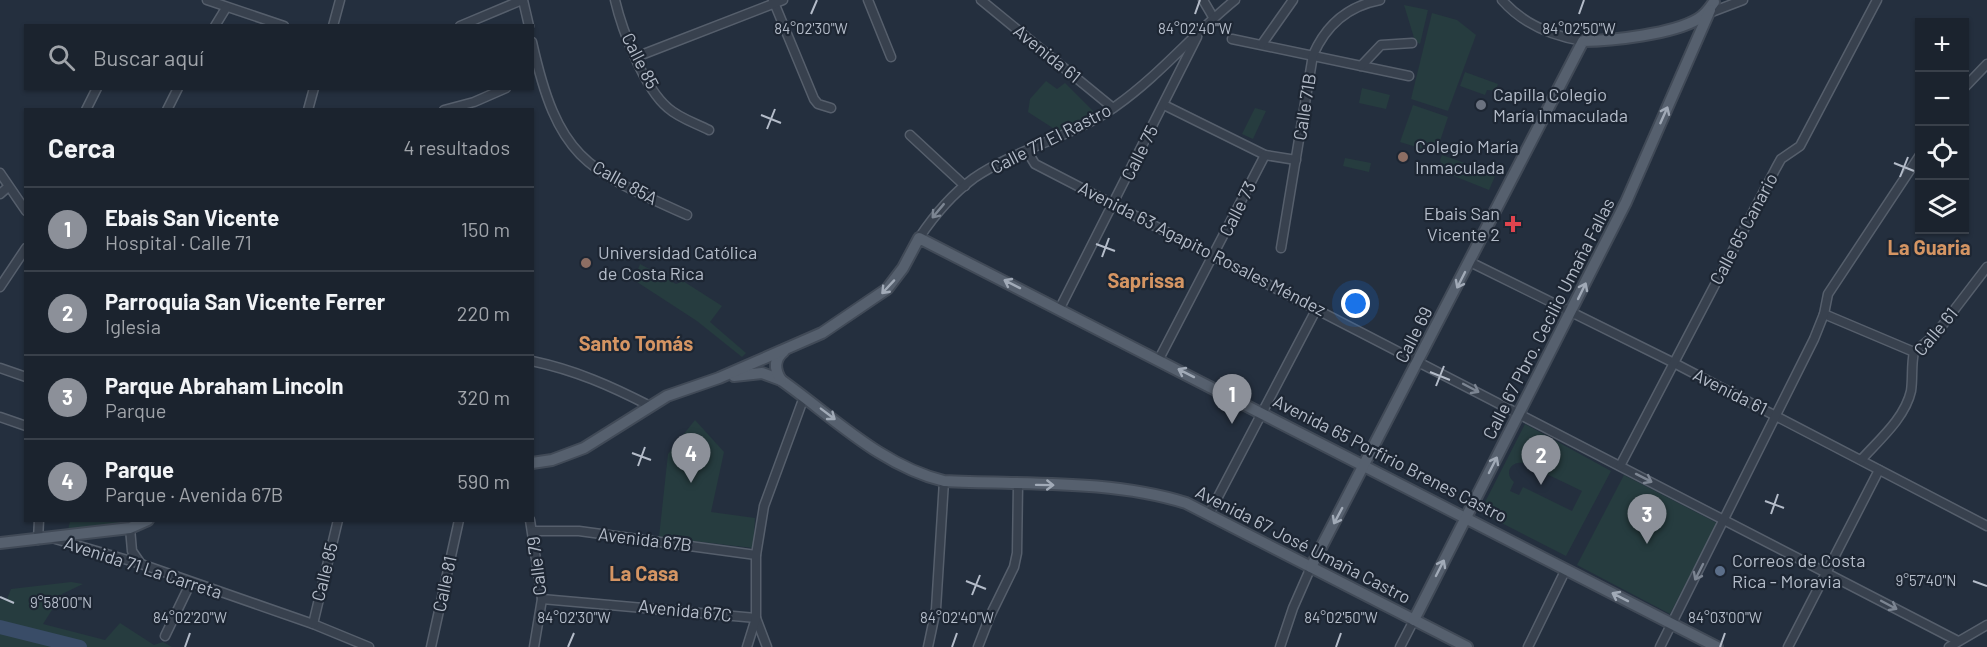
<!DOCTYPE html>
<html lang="es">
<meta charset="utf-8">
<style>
body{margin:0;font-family:Barlow,sans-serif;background:#282f3a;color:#f1f3f6}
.controls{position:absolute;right:18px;top:18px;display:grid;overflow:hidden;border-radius:0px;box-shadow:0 2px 4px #0004}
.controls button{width:54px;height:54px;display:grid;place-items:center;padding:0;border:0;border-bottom:2px solid #39404a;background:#1b232e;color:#f1f3f6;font:30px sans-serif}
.you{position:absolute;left:1356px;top:304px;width:21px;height:21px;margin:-15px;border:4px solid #fff;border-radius:50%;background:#1a73e8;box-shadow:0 0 0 9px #1a73e833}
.badge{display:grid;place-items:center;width:39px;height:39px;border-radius:50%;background:#8c9099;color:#fff;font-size:20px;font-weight:700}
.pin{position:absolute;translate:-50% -50px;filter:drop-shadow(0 2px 3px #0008)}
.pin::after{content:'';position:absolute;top:32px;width:21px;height:18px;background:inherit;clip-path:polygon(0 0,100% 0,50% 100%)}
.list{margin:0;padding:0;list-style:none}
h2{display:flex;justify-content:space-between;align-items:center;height:78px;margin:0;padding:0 24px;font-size:26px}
h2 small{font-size:20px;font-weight:400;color:#a0a4aa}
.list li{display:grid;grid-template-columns:39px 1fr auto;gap:18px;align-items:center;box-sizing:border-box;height:84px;padding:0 24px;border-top:2px solid #39404a}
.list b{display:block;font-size:22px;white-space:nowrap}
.list p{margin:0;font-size:20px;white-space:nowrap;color:#a0a4aa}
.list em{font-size:20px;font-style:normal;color:#a0a4aa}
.icon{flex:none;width:33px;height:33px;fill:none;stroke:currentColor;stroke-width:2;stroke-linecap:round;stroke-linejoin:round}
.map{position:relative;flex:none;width:1987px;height:647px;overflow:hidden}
.search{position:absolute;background:#1b232e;box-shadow:0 2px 4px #0004;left:24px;top:24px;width:510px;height:66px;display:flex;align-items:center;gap:15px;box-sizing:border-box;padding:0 21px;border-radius:0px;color:#a0a4aa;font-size:22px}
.panel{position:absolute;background:#1b232e;box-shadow:0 2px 4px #0004;left:24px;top:108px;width:510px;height:414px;border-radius:0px}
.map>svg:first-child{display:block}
</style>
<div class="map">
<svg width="1987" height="647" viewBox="0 0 1987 647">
<rect width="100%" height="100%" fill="#242f3e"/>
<g fill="#263c3f" fill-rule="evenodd">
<path d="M1404 5 1428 10 1420 44 1415 41Z"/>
<path d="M1432 13 1457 20 1476 35 1448 111 1411 99Z"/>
<path d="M1465 72 1498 84 1495 91 1487 90 1485 95 1460 86Z"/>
<path d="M1046 81 1057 89 1065 83 1095 113 1059 132 1028 112 1030 99Z"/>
<path d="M1362 88 1390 95 1386 109 1359 103Z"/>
<path d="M1413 105 1448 117 1436 153 1400 142Z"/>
<path d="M1255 108 1266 111 1253 139 1242 134Z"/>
<path d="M1442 155 1496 174 1489 190 1444 172 1440 160Z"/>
<path d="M1345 158 1371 163 1369 172 1343 166Z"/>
<path d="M640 264 676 284 683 281 722 306 710 322 746 353 742 357 697 321 634 280Z"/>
<path d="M695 420 724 452 711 512 755 518 753 548 659 537 668 454Z"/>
<path d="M1525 424 1611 471 1566 556 1480 512ZM1528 454 1536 458 1532 467 1582 491 1572 511 1523 487 1519 495 1510 491 1514 482C1504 474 1510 461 1523 463Z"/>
<path d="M1624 475 1717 523 1670 614 1577 565Z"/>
<path d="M70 521H123V523L68 530Z"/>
<path d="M71 582 83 584 62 594 43 624 105 640 120 623 154 645 163 642 172 647H0V600L7 599 11 589Z"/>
</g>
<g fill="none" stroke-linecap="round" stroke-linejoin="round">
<path stroke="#394c67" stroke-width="14" d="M0 627 80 647"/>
<defs>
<g id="minor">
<path d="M207 0 284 26"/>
<path d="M523 0 529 26"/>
<path d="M615 0C622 30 644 88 668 108 679 118 695 123 709 130"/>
<path d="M773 0 814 99 818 104 831 108"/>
<path d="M868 0 891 57"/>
<path d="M981 0 1113 108"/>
<path d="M1203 0 1213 17"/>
<path d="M1502 0C1523 24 1552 36 1583 41"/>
<path d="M1709 13 1743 0"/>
<path d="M215 26 226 8"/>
<path d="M333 26 340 0"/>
<path d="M460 26 522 0"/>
<path d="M1232 39 1409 76"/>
<path d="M532 42C558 158 584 169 687 215"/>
<path d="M1262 44 1293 0"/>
<path d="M636 57 783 0"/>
<path d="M1361 66 1381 45 1412 43"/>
<path d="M1964 88 1987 64"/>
<path d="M1164 105 1265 155 1296 160"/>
<path d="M86 110 97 88"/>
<path d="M167 110 178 88"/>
<path d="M308 110 314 88"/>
<path d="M444 110 474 102 506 88"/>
<path d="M910 135 965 186"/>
<path d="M1027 151 1035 164 1958 641"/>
<path d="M0 173 26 211"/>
<path d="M0 194 8 187"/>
<path d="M919 238C935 214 951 195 974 178 1018 148 1073 137 1116 106 1160 75 1193 34 1235 0"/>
<path d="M1281 248 1313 55C1326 25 1348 6 1380 0"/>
<path d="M1470 262 1674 363 1987 526"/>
<path d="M0 287 26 248"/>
<path d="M1060 308 1197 37"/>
<path d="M1824 314 1914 352"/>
<path d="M1159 359 1265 155"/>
<path d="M532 361C575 370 611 386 650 406"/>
<path d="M0 368 26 377"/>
<path d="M0 417 26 426"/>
<path d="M1861 460C1879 440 1905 418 1911 391 1913 378 1911 365 1914 352L1935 335 1987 267"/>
<path d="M1620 466 1776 168 1781 159 1800 146 1877 0"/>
<path d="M1209 514 1317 308"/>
<path d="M530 520 542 599 534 647"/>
<path d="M130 528 132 551 141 564"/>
<path d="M533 531H579L756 555"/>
<path d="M52 538 141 564 313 624 369 647"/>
<path d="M38 540 39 520"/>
<path d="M542 599 756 618 767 647"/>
<path d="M313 624 338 520"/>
<path d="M165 636 191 582"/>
<path d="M431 647 459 520"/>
<path d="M747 647 756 618V555L764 506 804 397"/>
<path d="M928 647 936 609 944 481"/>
<path d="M978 647 990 616 1014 567 1017 553 1018 485"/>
<path d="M1280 647 1293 608 1311 567"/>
<path d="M1400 647 1414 620"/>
<path d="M1528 647 1566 569"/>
<path d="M1660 647 1814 339 1824 314 1828 294 1920 155"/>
<path d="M1788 647 1879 470"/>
<path d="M1949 647 1987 625"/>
</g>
<g id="major">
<path d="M734 376 762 373 781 380C832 416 881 466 944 481 1024 485 1109 479 1186 503L1467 647"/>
<path d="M781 380C774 369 774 359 784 351"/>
<path d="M532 463 552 460 584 448 667 396 719 378 822 333 887 289 903 268 919 238 1717 647"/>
<path d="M0 543 130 528 148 520"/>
<path d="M1311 567 1583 41C1612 41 1673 34 1698 19 1705 15 1710 8 1714 2"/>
<path d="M1414 620 1626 202 1710 10"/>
</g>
</defs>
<use href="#minor" stroke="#565f6c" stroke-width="11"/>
<use href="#major" stroke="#414a57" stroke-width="14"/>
<use href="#minor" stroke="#38414e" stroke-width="8"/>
<use href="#major" stroke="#56606e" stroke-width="10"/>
</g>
<defs><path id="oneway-shaft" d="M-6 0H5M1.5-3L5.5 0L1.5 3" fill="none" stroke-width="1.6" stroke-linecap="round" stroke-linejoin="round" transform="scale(1.5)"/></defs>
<g stroke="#a1aab7">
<use href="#oneway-shaft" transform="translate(1664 115) rotate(-66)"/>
<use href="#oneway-shaft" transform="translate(1461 280) rotate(117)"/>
<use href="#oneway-shaft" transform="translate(1012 284) rotate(-153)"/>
<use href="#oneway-shaft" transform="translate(888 287) rotate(133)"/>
<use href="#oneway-shaft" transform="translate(1582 291) rotate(-64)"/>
<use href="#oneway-shaft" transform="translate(1186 373) rotate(-153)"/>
<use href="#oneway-shaft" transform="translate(828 414) rotate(37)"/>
<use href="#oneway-shaft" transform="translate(1493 465) rotate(-63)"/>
<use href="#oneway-shaft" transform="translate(1045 485) rotate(1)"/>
<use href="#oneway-shaft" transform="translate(1338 516) rotate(118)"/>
<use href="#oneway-shaft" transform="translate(1440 568) rotate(-63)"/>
<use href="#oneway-shaft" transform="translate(1620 597) rotate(-153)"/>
</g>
<g stroke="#7c8592">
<use href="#oneway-shaft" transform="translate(938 211) rotate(130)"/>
<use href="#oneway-shaft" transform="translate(1471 388) rotate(28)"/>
<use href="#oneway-shaft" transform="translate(1644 478) rotate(27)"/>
<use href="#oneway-shaft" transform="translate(1699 572) rotate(117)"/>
<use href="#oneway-shaft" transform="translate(1889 605) rotate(28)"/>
</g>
<path fill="none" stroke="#b4bcc9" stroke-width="2" d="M811 14 817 0M1195 14 1200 0M1579 14 1584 0M761 115 781 123M767 129 775 109M1894 163 1914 171M1900 177 1908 157M1096 244 1115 251M1102 257 1109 238M1430 372 1450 380M1436 386 1444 366M632 453 651 460M638 466 645 447M1765 501 1784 508M1771 514 1778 494M966 581 986 589M1973 581 1987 586M972 595 980 575M0 597 14 603M185 647 190 633M568 647 574 633M952 647 957 633M1336 647 1341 633M1720 647 1725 633"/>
<circle fill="#6b7280" stroke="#1d2633" stroke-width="2" cx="1481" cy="105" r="6"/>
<g fill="#8d6e63" stroke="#1d2633" stroke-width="2">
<circle cx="1403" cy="157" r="6"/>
<circle cx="586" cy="263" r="6"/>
</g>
<path fill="#e0444e" stroke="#1d2633" stroke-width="2" d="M1510 215h6v6h6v6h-6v6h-6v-6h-6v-6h6z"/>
<circle fill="#5c6f8a" stroke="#1d2633" stroke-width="2" cx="1720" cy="571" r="6"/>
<g text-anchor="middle" stroke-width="4.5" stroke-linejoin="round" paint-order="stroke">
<g font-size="18" fill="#b4bcc9" stroke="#1d2633">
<text transform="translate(1047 54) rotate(39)" y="6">Avenida 61</text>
<text transform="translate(640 61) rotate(63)" y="6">Calle 85</text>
<text transform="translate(1305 107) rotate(-81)" y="6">Calle 71B</text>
<text transform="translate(1051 139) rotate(-27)" y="6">Calle 77 El Rastro</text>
<text transform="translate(1140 153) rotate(-63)" y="6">Calle 75</text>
<text transform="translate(625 183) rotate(29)" y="6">Calle 85A</text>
<text transform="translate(1238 209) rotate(-63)" y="6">Calle 73</text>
<text transform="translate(1744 229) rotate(-62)" y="6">Calle 65 Canario</text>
<text transform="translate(1202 249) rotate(27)" y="6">Avenida 63 Agapito Rosales Méndez</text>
<text transform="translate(1549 319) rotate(-63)" y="6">Calle 67 Pbro. Cecilio Umaña Fallas</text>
<text transform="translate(1936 332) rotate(-50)" y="6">Calle 61</text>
<text transform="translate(1414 335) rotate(-63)" y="6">Calle 69</text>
<text transform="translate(1730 392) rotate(27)" y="6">Avenida 61</text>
<text transform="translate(1390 459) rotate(27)" y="6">Avenida 65 Porfirio Brenes Castro</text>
<text transform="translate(645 540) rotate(7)" y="6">Avenida 67B</text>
<text transform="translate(1303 545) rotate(27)" y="6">Avenida 67 José Umaña Castro</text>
<text transform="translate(537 566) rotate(-97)" y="6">Calle 79</text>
<text transform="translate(143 568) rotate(18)" y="6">Avenida 71 La Carreta</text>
<text transform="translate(325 572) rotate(-76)" y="6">Calle 85</text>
<text transform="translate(445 584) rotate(-78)" y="6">Calle 81</text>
<text transform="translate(685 611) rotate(6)" y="6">Avenida 67C</text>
</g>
<g font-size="18" fill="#b4bcc9" stroke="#1d2633" text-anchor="start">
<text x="1493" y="101">Capilla Colegio<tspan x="1493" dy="21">María Inmaculada</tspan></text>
<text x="1415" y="153">Colegio María<tspan x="1415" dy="21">Inmaculada</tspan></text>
<text x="1500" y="220" text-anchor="end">Ebais San<tspan x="1500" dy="21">Vicente 2</tspan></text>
<text x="598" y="259">Universidad Católica<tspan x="598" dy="21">de Costa Rica</tspan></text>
<text x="1732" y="567">Correos de Costa<tspan x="1732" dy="21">Rica - Moravia</tspan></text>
</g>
<g font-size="20" font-weight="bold" fill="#d59563" stroke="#1d2633">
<text x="1929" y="255">La Guaria</text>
<text x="1146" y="288">Saprissa</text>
<text x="636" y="351">Santo Tomás</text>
<text x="644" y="581">La Casa</text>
</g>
</g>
<g font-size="15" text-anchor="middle" fill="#b4bcc9" stroke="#1d2633" stroke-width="4.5" stroke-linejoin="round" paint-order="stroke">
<text x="811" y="34">84°02'30"W</text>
<text x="1195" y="34">84°02'40"W</text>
<text x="1579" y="34">84°02'50"W</text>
<text x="1926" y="586">9°57'40"N</text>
<text x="61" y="608">9°58'00"N</text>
<text x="190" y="623">84°02'20"W</text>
<text x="574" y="623">84°02'30"W</text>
<text x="957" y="623">84°02'40"W</text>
<text x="1341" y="623">84°02'50"W</text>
<text x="1725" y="623">84°03'00"W</text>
</g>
</svg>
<div class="controls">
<button>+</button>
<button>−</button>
<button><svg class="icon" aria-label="locate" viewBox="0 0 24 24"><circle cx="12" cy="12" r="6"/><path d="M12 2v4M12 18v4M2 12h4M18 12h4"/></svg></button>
<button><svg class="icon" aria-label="layers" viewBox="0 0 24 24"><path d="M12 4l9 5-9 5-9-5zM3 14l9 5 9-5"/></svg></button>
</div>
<div class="you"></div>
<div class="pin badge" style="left:1232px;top:424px">1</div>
<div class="pin badge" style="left:1541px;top:485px">2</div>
<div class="pin badge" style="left:1647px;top:544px">3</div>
<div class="pin badge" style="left:691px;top:483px">4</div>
<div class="search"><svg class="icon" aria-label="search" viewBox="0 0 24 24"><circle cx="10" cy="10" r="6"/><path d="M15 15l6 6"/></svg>Buscar aquí</div>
<section class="panel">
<h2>Cerca<small>4 resultados</small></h2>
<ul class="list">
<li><span class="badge">1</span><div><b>Ebais San Vicente</b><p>Hospital · Calle 71</p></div><em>150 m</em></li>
<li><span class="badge">2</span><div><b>Parroquia San Vicente Ferrer</b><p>Iglesia</p></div><em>220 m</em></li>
<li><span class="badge">3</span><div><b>Parque Abraham Lincoln</b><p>Parque</p></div><em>320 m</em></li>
<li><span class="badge">4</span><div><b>Parque</b><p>Parque · Avenida 67B</p></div><em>590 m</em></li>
</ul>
</section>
</div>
